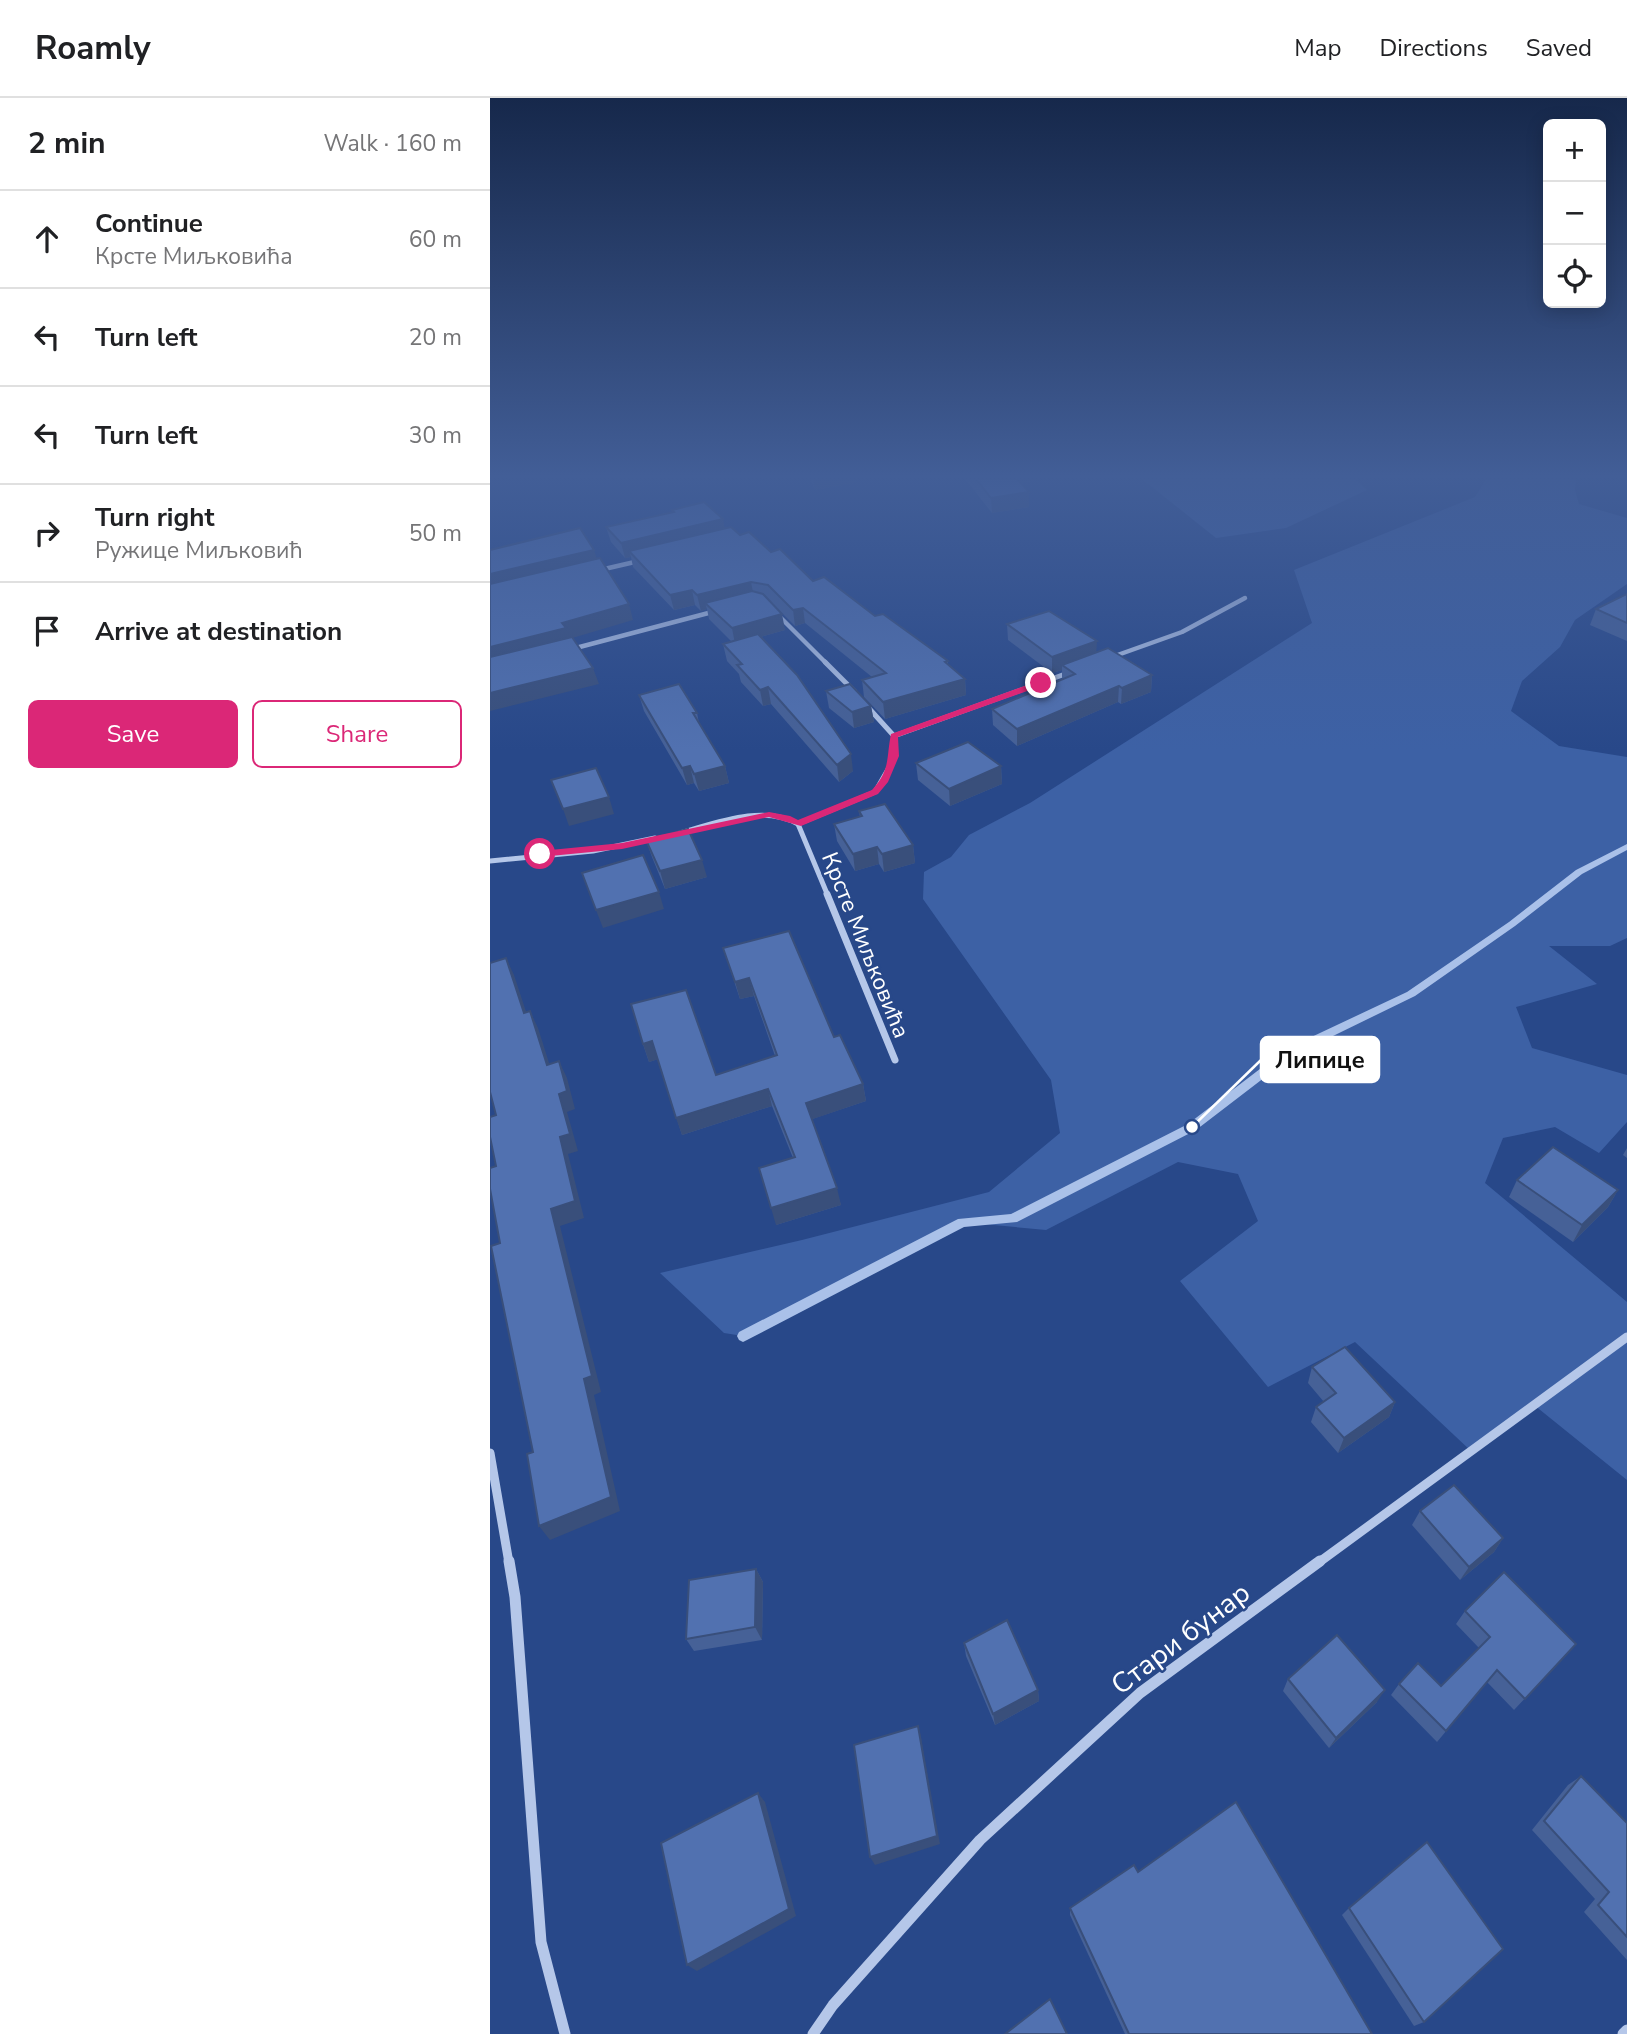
<!DOCTYPE html>
<meta charset="utf-8">
<style>
body{margin:0;font-family:"Nunito Sans",sans-serif;background:#f6f6f6;color:#202124}
.controls{position:absolute;right:21px;top:21px;display:grid;overflow:hidden;border-radius:10px;box-shadow:0 4px 18px #0003}
.controls button{width:63px;height:63px;display:grid;place-items:center;padding:0;border:0;border-bottom:2px solid #e0e0e0;background:#fff;color:#202124;font:35px sans-serif}
.stop{position:absolute;width:21px;height:21px;margin:-16px;border:5px solid #db2777;border-radius:50%;background:#fff}
.stop.end{background:#db2777;border-color:#fff;box-shadow:0 2px 7px #0008}
.list{margin:0;padding:0;list-style:none}
h2{display:flex;justify-content:space-between;align-items:center;height:91px;margin:0;padding:0 28px;font-size:30px}
h2 small{font-size:23px;font-weight:400;color:#757577}
.list li{display:grid;grid-template-columns:46px 1fr auto;gap:21px;align-items:center;box-sizing:border-box;height:98px;padding:0 28px;border-top:2px solid #e0e0e0}
.list b{display:block;font-size:26px;white-space:nowrap}
.list p{margin:0;font-size:23px;white-space:nowrap;color:#757577}
.list em{font-size:23px;font-style:normal;color:#757577}
.actions{display:flex;gap:14px;padding:21px 28px}
.actions a{flex:1;padding:16px 0;border:2px solid #db2777;border-radius:10px;text-align:center;font-size:24px;color:#db2777}
.actions .main{background:#db2777;color:#fff}
.icon{flex:none;width:38px;height:38px;fill:none;stroke:currentColor;stroke-width:2;stroke-linecap:round;stroke-linejoin:round}
.map{position:relative;flex:none;width:1137px;height:1936px;overflow:hidden}
header{display:flex;align-items:center;gap:42px;box-sizing:border-box;height:98px;padding:0 35px;background:#fff;border-bottom:2px solid #e0e0e0}
header strong{font-size:33px}
nav{display:flex;gap:38px;margin-inline-start:auto;font-size:24px}
main{display:flex}
aside{flex:1;background:#fff}
.map>svg:first-child{display:block}
</style>
<header>
<strong>Roamly</strong>
<nav><a>Map</a><a>Directions</a><a>Saved</a></nav>
</header>
<main>
<aside>
<h2>2 min<small>Walk · 160 m</small></h2>
<ul class="list">
<li><svg class="icon" aria-label="ahead" viewBox="0 0 24 24"><path d="M12 20V5M6 11l6-6 6 6"/></svg><div><b>Continue</b><p>Крсте Миљковића</p></div><em>60 m</em></li>
<li><svg class="icon" aria-label="left" viewBox="0 0 24 24"><path d="M17 20v-9H6M10 6l-5 5 5 5"/></svg><div><b>Turn left</b></div><em>20 m</em></li>
<li><svg class="icon" aria-label="left" viewBox="0 0 24 24"><path d="M17 20v-9H6M10 6l-5 5 5 5"/></svg><div><b>Turn left</b></div><em>30 m</em></li>
<li><svg class="icon" aria-label="right" viewBox="0 0 24 24"><path d="M7 20v-9h11M14 6l5 5-5 5"/></svg><div><b>Turn right</b><p>Ружице Миљковић</p></div><em>50 m</em></li>
<li><svg class="icon" aria-label="arrive" viewBox="0 0 24 24"><path d="M6 21V4h12l-3 4 3 4H6"/></svg><div><b>Arrive at destination</b></div></li>
</ul>
<div class="actions"><a class="main">Save</a><a>Share</a></div>
</aside>
<div class="map">
<svg width="1137" height="1936" viewBox="0 0 1137 1936">
<rect width="100%" height="100%" fill="#284889"/>
<g fill="#3d61a5">
<path d="M652 381H865L877 392 796 430 726 440Z"/>
<path d="M996 381H1086L1085 392 1089 406 1137 420V486L1085 522 1070 549 1032 583 1021 613 1069 648 1137 659V840L1120 848H1059L1107 886 1026 909 1042 950 1137 977V1024L1109 1055 1065 1029 1013 1040 995 1085 1137 1204V1382L1044 1307 981 1353 865 1244 778 1289 690 1183 768 1123 748 1076 688 1064 556 1132 472 1124 253 1238 234 1235 170 1175 312 1142 499 1094 570 1035 561 982 433 801 434 774 461 759 479 737 540 705 822 525 804 472 985 399Z"/>
</g>
<g fill="none" stroke-linecap="round" stroke-linejoin="round">
<path fill="#aac1e9" fill-rule="evenodd" d="M1137 746V752L1092 776 1025 828 925 898 804 957 706 1032 527 1124 474 1129 257 1242 253 1244 249 1242 247 1238 249 1234 468 1121 521 1116 698 1026 796 951 917 894 1019 824 1086 772Z"/>
<g stroke="#b5c7e9" stroke-width="4.5">
<path d="M110 472 149 463"/>
<path d="M288 517 337 566"/>
<path d="M82 551 226 513"/>
<path d="M622 559 692 534 755 500"/>
</g>
<g stroke="#b5c7e9" stroke-width="5">
<path d="M335 564 364 593"/>
<path d="M376 607 404 638"/>
<path d="M404 638 578 575"/>
<path d="M308 726 385 694 400 668 404 638"/>
<path d="M190 735C226 725 273 706 308 726L338 798"/>
<path d="M0 763 103 753 165 740"/>
</g>
<path stroke="#b5c7e9" stroke-width="7" d="M337 796 405 962"/>
<g stroke="#b5c7e9" stroke-width="9">
<path d="M0 1355 19 1465"/>
<path d="M828 1465 1137 1239"/>
</g>
<g stroke="#b5c7e9" stroke-width="11">
<path d="M19 1463 25 1499 51 1844 75 1936"/>
<path d="M323 1936 343 1907 490 1742 650 1595 830 1463"/>
<path d="M1133 1936 1137 1932"/>
</g>
</g>
<g fill="#466197">
<path d="M320 381H364V385L325 392Z"/>
<path d="M475 381H549V382L530 385 539 394V409L502 415Z"/>
<path d="M182 412 250 437 281 454 323 483 385 518 458 563V566L475 581 476 597 395 621 374 599 372 582 382 579 315 525 305 528 280 503 295 532 270 539 363 673 349 684 281 606 273 608 251 584 249 576 237 563 233 546 242 544 219 521 217 511 211 513 205 507 184 512 143 469 141 459 135 460 121 444 116 429 182 414Z"/>
<path d="M1137 496V543L1100 527 1106 511Z"/>
<path d="M517 526 607 554 662 577 661 594 631 606 628 604 527 648 503 627 502 611 572 581V572L562 575 518 542Z"/>
<path d="M336 593 381 608 384 624 364 630 339 610Z"/>
<path d="M149 597 207 615 209 625 235 668 239 685 209 693 204 685 197 687 154 613Z"/>
<path d="M426 665 511 668 512 686 460 708 428 682Z"/>
<path d="M369 713 423 747 425 765 394 774 389 766 365 773 347 743 344 726 370 719Z"/>
<path d="M156 742 217 779 175 791 162 759Z"/>
<path d="M233 850 344 939 373 986 376 1003 322 1021 351 1107 286 1127 303 1060 282 1008 192 1037 168 961 159 964 153 946 226 977 285 958 264 898 250 901Z"/>
<path d="M1137 1050V1060L1133 1057Z"/>
<path d="M1027 1082 1128 1092 1118 1109 1083 1144 1019 1099Z"/>
<path d="M822 1269 905 1304 899 1319 848 1355 821 1324 826 1309 834 1304 818 1285Z"/>
<path d="M930 1413 1013 1440 1004 1454 970 1482 922 1427Z"/>
<path d="M266 1471 273 1484 272 1542 204 1553 196 1541Z"/>
<path d="M975 1513 1086 1546 1024 1612 997 1584 947 1644 901 1597 909 1586 951 1588 989 1550 966 1526Z"/>
<path d="M474 1545 548 1592 549 1603 505 1627 476 1558Z"/>
<path d="M798 1581 887 1604 839 1650 793 1593Z"/>
<path d="M1091 1678 1137 1725V1862L1094 1814 1105 1801 1042 1732 1078 1687Z"/>
<path d="M648 1774 882 1936H635L580 1817V1810Z"/>
<path d="M859 1810 934 1924 924 1928 852 1817Z"/>
</g>
<g fill="#394f7b">
<path d="M323 381H364V385L325 392Z"/>
<path d="M519 381H549V382L519 386Z"/>
<path d="M539 394V409L502 415 501 400Z"/>
<path d="M233 421 236 436 139 453 141 459 135 460 131 445Z"/>
<path d="M104 452 109 467 0 493V476Z"/>
<path d="M261 484 264 499 215 505 217 511 211 513 207 497Z"/>
<path d="M202 492 205 507 184 512 180 497Z"/>
<path d="M139 506 143 522 79 541 0 567V549L72 525Z"/>
<path d="M313 510 315 525 305 528 303 512Z"/>
<path d="M292 516 295 532 245 546 242 530Z"/>
<path d="M607 543 606 559 572 567V572L562 575V559Z"/>
<path d="M103 570 109 586 0 613V595Z"/>
<path d="M662 577 661 594 631 606 632 590Z"/>
<path d="M475 581 476 597 395 621 393 604Z"/>
<path d="M629 588 628 604 527 648V631Z"/>
<path d="M278 589 281 606 273 608 270 592Z"/>
<path d="M381 608 384 624 364 630 362 614Z"/>
<path d="M361 656 363 673 349 684 347 667Z"/>
<path d="M200 668 204 685 197 687 192 670Z"/>
<path d="M235 668 239 685 209 693 204 676Z"/>
<path d="M511 668 512 686 460 708 459 691Z"/>
<path d="M119 699 124 716 79 728 73 711Z"/>
<path d="M423 747 425 765 394 774 392 756Z"/>
<path d="M387 749 389 766 365 773 363 756Z"/>
<path d="M212 762 217 779 175 791 170 773Z"/>
<path d="M169 794 174 811 113 830 106 812Z"/>
<path d="M16 860 24 877 42 932 34 915Z"/>
<path d="M259 880 264 898 250 901 245 884Z"/>
<path d="M40 913 48 930 65 984 57 967Z"/>
<path d="M162 943 169 961 159 964 153 946Z"/>
<path d="M69 963 77 980 85 1011 77 1014 88 1053 78 1056 94 1120 70 1128 111 1294 104 1297 130 1413 60 1442 49 1428 94 1281 61 1111 70 1039Z"/>
<path d="M373 986 376 1003 320 1022 316 1005Z"/>
<path d="M278 991 282 1008 192 1037 186 1020Z"/>
<path d="M347 1090 351 1107 286 1127 281 1110Z"/>
<path d="M1128 1092 1118 1109 1083 1144 1092 1127Z"/>
<path d="M905 1304 899 1319 848 1355 854 1340Z"/>
<path d="M1013 1440 1004 1454 970 1482 979 1469Z"/>
<path d="M266 1471 273 1484 272 1542 265 1529Z"/>
<path d="M548 1592 549 1603 505 1627 503 1616Z"/>
<path d="M895 1592 887 1604 839 1650 846 1640Z"/>
<path d="M428 1628 431 1639 450 1746 385 1767 380 1759Z"/>
<path d="M268 1695 275 1704 306 1818 207 1873 197 1867Z"/>
</g>
<g fill="#5171b0" stroke="#394f7b" stroke-width="2">
<path d="M486 381H527L539 394 501 400Z"/>
<path d="M214 404 233 421 131 445 116 429 184 414 182 412Z"/>
<path d="M241 429 250 437 259 434 281 454 290 451 323 483 334 479 385 518 393 516 458 563 455 564 475 581 393 604 372 582 396 575 313 510 303 512 278 487 261 484 207 497 202 492 180 497 139 453Z"/>
<path d="M90 430 104 452 0 476V452Z"/>
<path d="M110 460 139 506 72 525 76 530 0 549V486Z"/>
<path d="M262 493 273 496 292 516 242 530 215 505Z"/>
<path d="M1137 496V525L1106 511Z"/>
<path d="M559 513 607 543 562 559 517 526Z"/>
<path d="M268 536 307 577 361 656 347 667 278 589 270 592 247 567 252 566 233 546Z"/>
<path d="M82 539 103 570 0 595V559Z"/>
<path d="M618 550 662 577 632 590 629 588 527 631 502 611 585 576 572 567Z"/>
<path d="M189 586 207 615H203L235 668 204 676 200 668 192 670 149 597Z"/>
<path d="M360 586 381 608 362 614 336 593Z"/>
<path d="M478 644 511 668 459 691 426 665Z"/>
<path d="M106 670 119 699 73 711 61 682Z"/>
<path d="M395 706 423 747 392 756 387 749 363 756 344 726 372 718 369 713Z"/>
<path d="M198 731 212 762 170 773 156 742Z"/>
<path d="M153 757 169 794 106 812 92 775Z"/>
<path d="M299 833 344 939 350 937 373 986 316 1005 347 1090 281 1110 269 1070 305 1059 278 991 186 1020 162 943 153 946 141 906 196 892 226 977 287 957 259 880 245 884 233 850Z"/>
<path d="M16 860 34 915 40 913 57 967 69 963 77 993 69 996 80 1036 70 1039 85 1103 61 1111 102 1278 94 1281 121 1399 49 1428 37 1356 43 1354 1 1148 10 1145 0 1091V1070L6 1068 0 1039V1019L6 1017 0 994V865Z"/>
<path d="M1063 1049 1128 1092 1092 1127 1027 1082Z"/>
<path d="M855 1249 905 1304 854 1340 826 1309 846 1295 822 1269Z"/>
<path d="M964 1387 1013 1440 979 1469 930 1413Z"/>
<path d="M266 1471 265 1529 196 1541 199 1482Z"/>
<path d="M1014 1474 1086 1546 1035 1601 1007 1572 956 1633 909 1586 928 1565 951 1588 1000 1539 975 1513Z"/>
<path d="M517 1522 548 1592 503 1616 474 1545Z"/>
<path d="M847 1537 895 1592 846 1640 798 1581Z"/>
<path d="M428 1628 447 1738 380 1759 364 1647Z"/>
<path d="M1091 1678 1137 1725V1839L1108 1807 1119 1794 1054 1723Z"/>
<path d="M268 1695 299 1811 197 1867 171 1745Z"/>
<path d="M746 1704 882 1936H639L580 1810 644 1767 648 1774Z"/>
<path d="M937 1744 1013 1851 934 1924 859 1810Z"/>
<path d="M560 1901 577 1936H515Z"/>
</g>
<linearGradient id="sky" x2="0" y2="1"><stop stop-color="#16284b"/><stop offset="0.58" stop-color="#425e97"/><stop offset="1" stop-color="#425e97" stop-opacity="0"/></linearGradient>
<rect width="1137" height="652" fill="url(#sky)"/>
<path fill="#db2777" d="M551 582 554 587 408 639 409 658 398 684 388 696 311 728 279 719 132 751 50 759 45 756 50 753 132 745 279 714 300 718 308 722 382 692C401 671 396 660 401 636Z"/>
<g text-anchor="middle" stroke-width="5" stroke-linejoin="round" paint-order="stroke">
<g font-size="23" fill="#fff" stroke="#284889">
<text transform="translate(376 847) rotate(68)" y="8">Крсте Миљковића</text>
</g>
<g font-size="28" fill="#fff" stroke="#284889">
<text transform="translate(690 1540) rotate(-37)" y="10">Стари бунар</text>
</g>
</g>
<path fill="none" stroke="#fff" stroke-width="2.5" d="M702 1029L771 962"/>
<circle fill="#fff" stroke="#284889" stroke-width="2.5" cx="702" cy="1029" r="7"/>
<rect fill="#fff" stroke="#fff" stroke-width="2.5" x="771" y="939" width="118" height="45" rx="7"/>
<g font-size="24" text-anchor="middle" font-weight="bold" fill="#111">
<text x="830" y="970">Липице</text>
</g>
</svg>
<div class="controls">
<button>+</button>
<button>−</button>
<button><svg class="icon" aria-label="locate" viewBox="0 0 24 24"><circle cx="12" cy="12" r="6"/><path d="M12 2v4M12 18v4M2 12h4M18 12h4"/></svg></button>
</div>
<div class="stop" style="left:50px;top:756px"></div>
<div class="stop end" style="left:551px;top:585px"></div>
</div>
</main>
